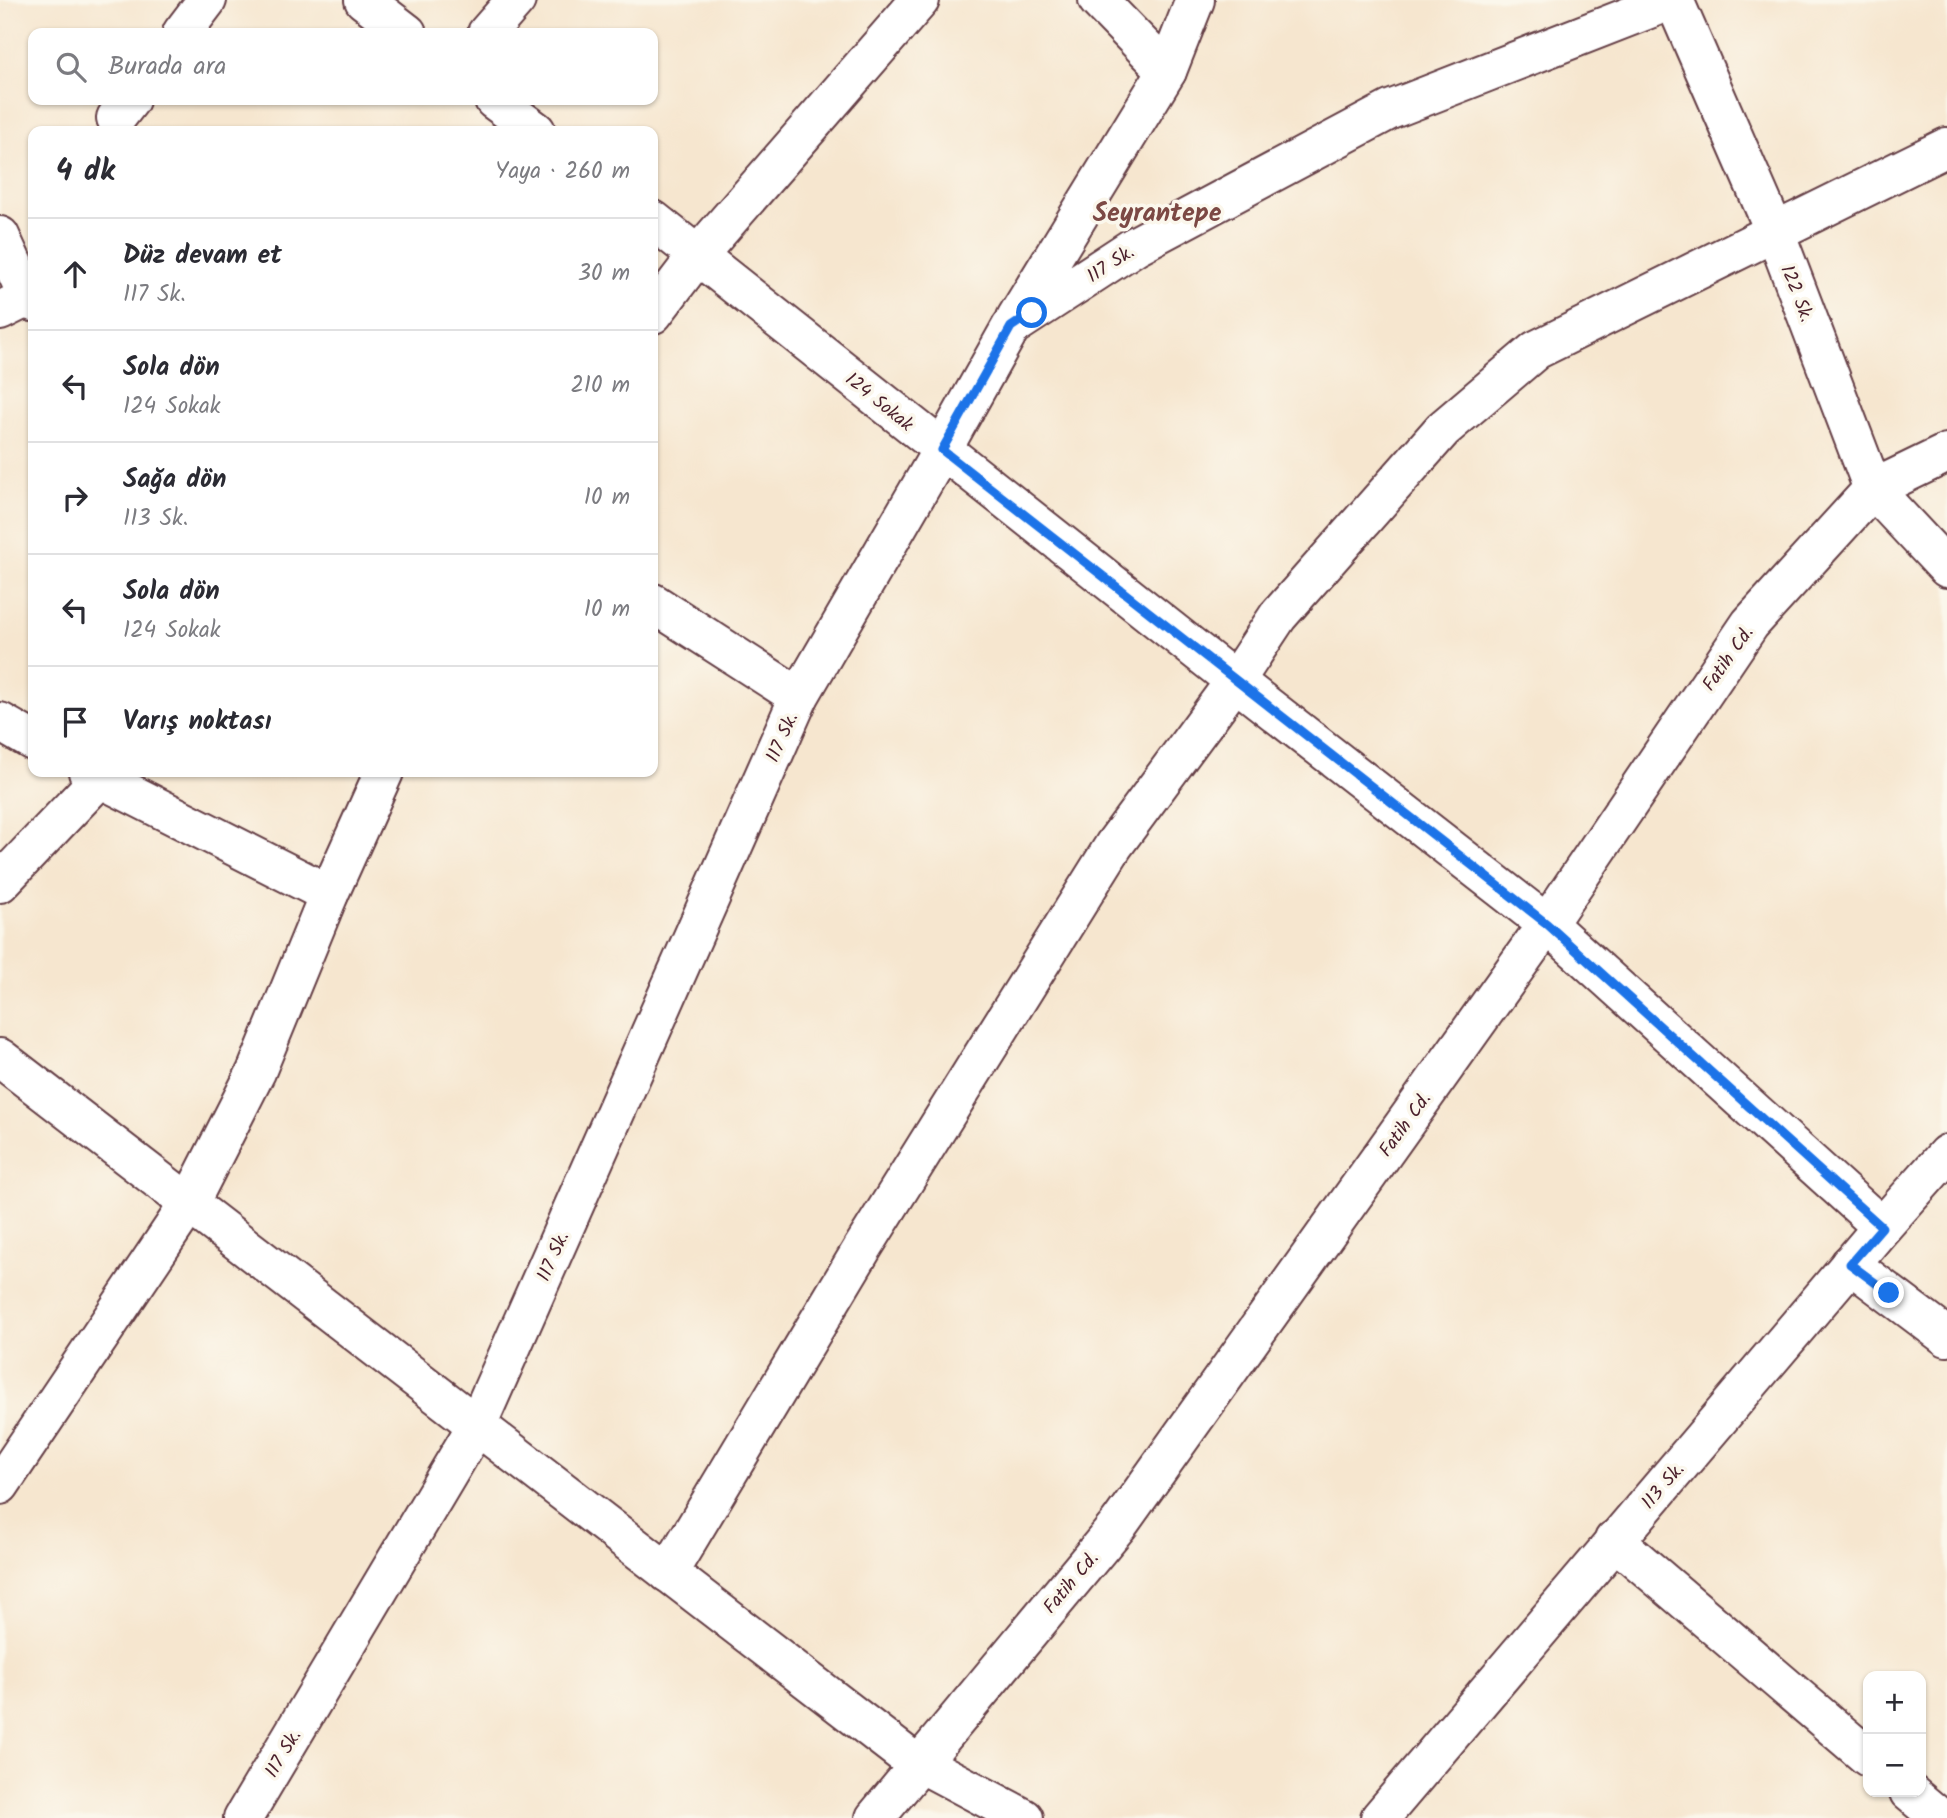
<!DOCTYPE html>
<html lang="tr">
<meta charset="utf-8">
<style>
body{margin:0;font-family:Kalam,sans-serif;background:#f7f7f7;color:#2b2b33}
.controls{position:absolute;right:21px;bottom:21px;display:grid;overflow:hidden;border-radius:14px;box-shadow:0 2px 5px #0004}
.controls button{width:63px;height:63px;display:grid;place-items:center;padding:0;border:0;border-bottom:2px solid #e1e1e2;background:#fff;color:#2b2b33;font:35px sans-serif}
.stop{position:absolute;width:21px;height:21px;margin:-16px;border:5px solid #1a73e8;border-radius:50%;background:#fff}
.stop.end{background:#1a73e8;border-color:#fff;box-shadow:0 2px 7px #0008}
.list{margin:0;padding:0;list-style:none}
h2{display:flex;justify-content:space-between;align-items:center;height:91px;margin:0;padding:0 28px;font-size:30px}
h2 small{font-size:23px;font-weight:400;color:#7c7c81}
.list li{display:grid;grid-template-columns:46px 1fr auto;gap:21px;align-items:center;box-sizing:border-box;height:112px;padding:0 28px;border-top:2px solid #e1e1e2}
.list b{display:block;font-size:26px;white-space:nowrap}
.list p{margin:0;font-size:23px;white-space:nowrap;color:#7c7c81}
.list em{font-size:23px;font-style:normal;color:#7c7c81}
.icon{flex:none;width:38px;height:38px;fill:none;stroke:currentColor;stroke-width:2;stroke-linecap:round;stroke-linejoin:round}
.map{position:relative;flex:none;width:1947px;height:1818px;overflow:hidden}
.search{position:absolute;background:#fff;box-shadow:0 2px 5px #0004;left:28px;top:28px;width:630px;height:77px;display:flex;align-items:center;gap:18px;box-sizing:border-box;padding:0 24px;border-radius:14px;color:#7c7c81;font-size:26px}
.panel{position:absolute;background:#fff;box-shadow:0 2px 5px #0004;left:28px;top:126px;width:630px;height:651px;border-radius:14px}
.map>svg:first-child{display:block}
</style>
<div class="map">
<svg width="1947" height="1818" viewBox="0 0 1947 1818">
<rect width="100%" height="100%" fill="#fbf7ec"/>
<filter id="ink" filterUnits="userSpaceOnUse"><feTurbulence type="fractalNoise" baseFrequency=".0143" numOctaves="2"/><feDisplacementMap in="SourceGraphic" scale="14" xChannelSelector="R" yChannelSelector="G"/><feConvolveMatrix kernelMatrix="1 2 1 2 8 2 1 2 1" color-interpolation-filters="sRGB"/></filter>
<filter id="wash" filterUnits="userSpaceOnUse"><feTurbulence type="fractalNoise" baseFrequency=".00686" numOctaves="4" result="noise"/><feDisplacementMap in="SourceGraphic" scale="28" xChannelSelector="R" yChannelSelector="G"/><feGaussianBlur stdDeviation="1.57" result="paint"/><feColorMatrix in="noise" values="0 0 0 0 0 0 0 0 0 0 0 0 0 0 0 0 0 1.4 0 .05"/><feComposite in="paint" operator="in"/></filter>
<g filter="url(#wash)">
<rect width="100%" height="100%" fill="#f6e6cf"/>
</g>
<g filter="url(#ink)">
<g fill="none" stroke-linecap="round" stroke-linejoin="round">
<defs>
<g id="street">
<path d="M364 0 407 33"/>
<path d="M1098 0 1167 71"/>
<path d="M1674 0 1775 232 1873 489 1947 568"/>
<path d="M182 33 207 0"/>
<path d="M487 33 516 0"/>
<path d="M494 100 536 131"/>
<path d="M116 118 130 100"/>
<path d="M653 220 1235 681 1547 924 1882 1227"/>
<path d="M0 236 28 297 33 302"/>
<path d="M0 311 28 297 33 291"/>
<path d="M653 314 698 255 920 0"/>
<path d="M1016 318 1167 71 1195 0"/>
<path d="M653 603 799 697"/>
<path d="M0 722 33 741"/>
<path d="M88 772 329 894"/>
<path d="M0 883 100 778 103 772"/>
<path d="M0 1058 905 1755 1024 1818"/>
<path d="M1850 1264 1947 1337"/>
<path d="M0 1485 189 1204 256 1072 329 894 384 772"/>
<path d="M1614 1540 1868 1757"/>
<path d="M668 1573 862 1249 1114 845 1235 681 1278 616 1443 429 1536 350 1947 147"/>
<path d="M1909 1792 1940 1818"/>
<path d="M243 1818 477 1425 799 697 942 450 1011 327 1135 246 1390 110 1672 0"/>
<path d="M1380 1818 1882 1227 1947 1154"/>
</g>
<path id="secondary" d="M875 1818 1119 1524 1547 924 1750 624 1873 489 1947 453"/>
</defs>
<use href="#street" stroke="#643d44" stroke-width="42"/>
<use href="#secondary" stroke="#643d44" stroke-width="42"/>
<use href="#street" stroke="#fff" stroke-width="38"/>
<use href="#secondary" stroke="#fff" stroke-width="38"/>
</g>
</g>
<g fill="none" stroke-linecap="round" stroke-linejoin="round" filter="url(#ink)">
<path stroke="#1a73e8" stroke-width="9" d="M1032 313 1011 327 942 450 1547 924 1882 1227 1850 1264 1889 1293"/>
</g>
<g text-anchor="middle" stroke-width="7" stroke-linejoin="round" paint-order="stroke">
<g font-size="19" fill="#4a1f2b" stroke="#fbf7ec">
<text transform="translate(1110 263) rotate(-33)" y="7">117 Sk.</text>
<text transform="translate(1798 293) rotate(69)" y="7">122 Sk.</text>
<text transform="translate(880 401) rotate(39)" y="7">124 Sokak</text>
<text transform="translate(1727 658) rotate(-55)" y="7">Fatih Cd.</text>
<text transform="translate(781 737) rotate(-66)" y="7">117 Sk.</text>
<text transform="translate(1404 1124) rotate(-54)" y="7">Fatih Cd.</text>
<text transform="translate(552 1256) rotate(-66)" y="7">117 Sk.</text>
<text transform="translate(1662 1485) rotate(-49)" y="7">113 Sk.</text>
<text transform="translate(1070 1582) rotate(-50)" y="7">Fatih Cd.</text>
<text transform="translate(282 1753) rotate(-59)" y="7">117 Sk.</text>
</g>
<g font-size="26" font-weight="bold" fill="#7c4944" stroke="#fbf7ec">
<text x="1157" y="221">Seyrantepe</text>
</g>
</g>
</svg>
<div class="controls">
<button>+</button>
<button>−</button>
</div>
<div class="stop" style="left:1032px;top:313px"></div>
<div class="stop end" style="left:1889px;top:1293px"></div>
<div class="search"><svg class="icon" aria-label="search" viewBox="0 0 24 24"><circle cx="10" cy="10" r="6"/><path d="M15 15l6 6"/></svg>Burada ara</div>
<section class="panel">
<h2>4 dk<small>Yaya · 260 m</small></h2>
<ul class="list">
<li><svg class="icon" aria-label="ahead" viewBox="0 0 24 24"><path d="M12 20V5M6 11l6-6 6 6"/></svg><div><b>Düz devam et</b><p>117 Sk.</p></div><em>30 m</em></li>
<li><svg class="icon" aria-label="left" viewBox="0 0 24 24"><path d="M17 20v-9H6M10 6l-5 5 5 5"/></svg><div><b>Sola dön</b><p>124 Sokak</p></div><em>210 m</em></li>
<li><svg class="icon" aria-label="right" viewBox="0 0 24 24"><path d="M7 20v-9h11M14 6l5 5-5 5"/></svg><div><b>Sağa dön</b><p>113 Sk.</p></div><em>10 m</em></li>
<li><svg class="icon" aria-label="left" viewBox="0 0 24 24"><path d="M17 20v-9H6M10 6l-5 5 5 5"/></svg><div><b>Sola dön</b><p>124 Sokak</p></div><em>10 m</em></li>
<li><svg class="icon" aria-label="arrive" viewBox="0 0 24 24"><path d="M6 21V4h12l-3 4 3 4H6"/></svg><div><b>Varış noktası</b></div></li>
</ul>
</section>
</div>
